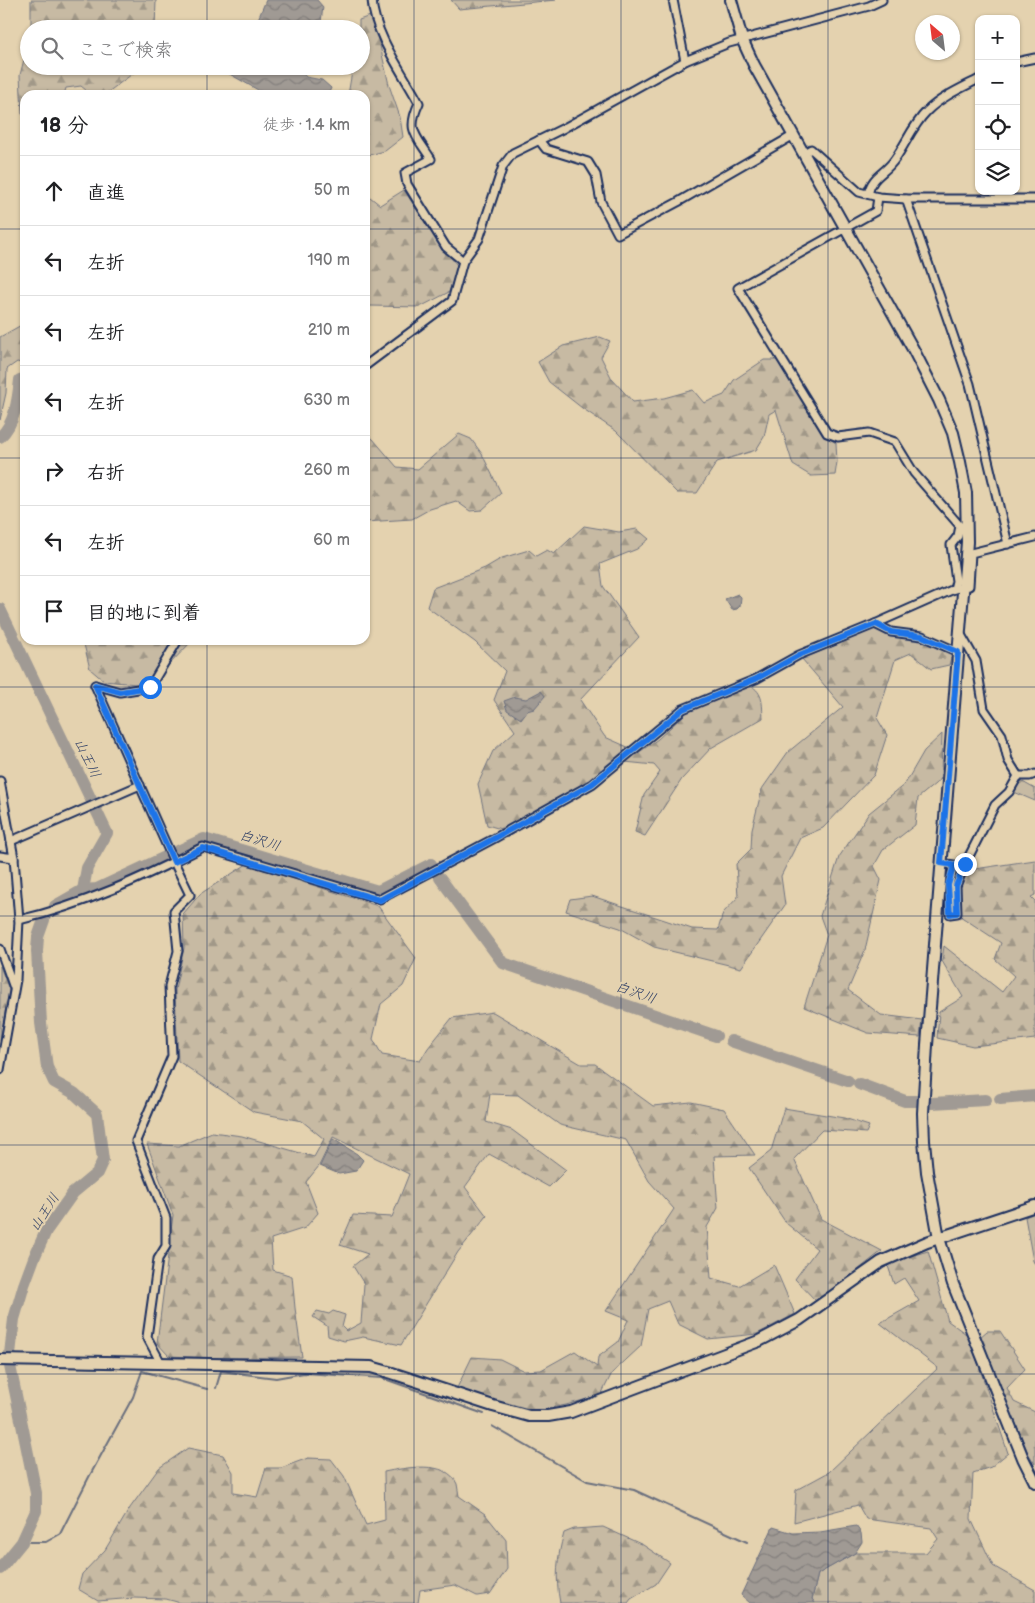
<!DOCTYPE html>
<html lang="ja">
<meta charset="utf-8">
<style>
body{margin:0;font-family:"Balsamiq Sans","Klee One",sans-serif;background:#f2f2f2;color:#202124}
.controls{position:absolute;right:15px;top:15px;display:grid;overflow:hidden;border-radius:10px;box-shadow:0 1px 4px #0004}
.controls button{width:45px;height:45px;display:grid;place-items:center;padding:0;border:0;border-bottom:1px solid #e0e0e0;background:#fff;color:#202124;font:25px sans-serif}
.compass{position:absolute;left:915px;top:15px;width:45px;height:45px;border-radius:50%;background:#fff;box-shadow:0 1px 4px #0004;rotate:332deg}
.stop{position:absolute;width:15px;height:15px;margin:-11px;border:4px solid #1a73e8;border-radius:50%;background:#fff}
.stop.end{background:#1a73e8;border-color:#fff;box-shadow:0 1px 5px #0008}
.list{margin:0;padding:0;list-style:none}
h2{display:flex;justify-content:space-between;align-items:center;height:65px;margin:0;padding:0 20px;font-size:21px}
h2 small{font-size:16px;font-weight:400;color:#757577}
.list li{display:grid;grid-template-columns:32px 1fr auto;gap:15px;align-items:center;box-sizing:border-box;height:70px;padding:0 20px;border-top:1px solid #e0e0e0}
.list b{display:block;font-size:19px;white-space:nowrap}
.list em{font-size:16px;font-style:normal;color:#757577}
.icon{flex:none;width:28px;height:28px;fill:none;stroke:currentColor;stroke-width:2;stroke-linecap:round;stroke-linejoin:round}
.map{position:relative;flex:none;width:1035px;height:1603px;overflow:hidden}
.search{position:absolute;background:#fff;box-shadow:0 1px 4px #0004;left:20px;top:20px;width:350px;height:55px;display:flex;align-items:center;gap:12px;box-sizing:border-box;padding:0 18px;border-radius:28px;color:#757577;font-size:19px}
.panel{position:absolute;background:#fff;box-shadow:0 1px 4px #0004;left:20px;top:90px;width:350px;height:555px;border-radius:15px}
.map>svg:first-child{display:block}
</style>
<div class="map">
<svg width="1035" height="1603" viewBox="0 0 1035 1603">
<defs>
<pattern id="forest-firs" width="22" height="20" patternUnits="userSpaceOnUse" patternTransform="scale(1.25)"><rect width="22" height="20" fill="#c7baa3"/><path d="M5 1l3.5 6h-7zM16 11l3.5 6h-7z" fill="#a19888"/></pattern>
<pattern id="water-waves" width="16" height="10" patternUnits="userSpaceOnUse" patternTransform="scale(1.25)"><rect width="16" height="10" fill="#a09a94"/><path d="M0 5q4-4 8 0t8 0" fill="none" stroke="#827e7c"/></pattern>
</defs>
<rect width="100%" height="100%" fill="#e4d2af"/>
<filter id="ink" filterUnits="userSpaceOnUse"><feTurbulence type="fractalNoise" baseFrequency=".02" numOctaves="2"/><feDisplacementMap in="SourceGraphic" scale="10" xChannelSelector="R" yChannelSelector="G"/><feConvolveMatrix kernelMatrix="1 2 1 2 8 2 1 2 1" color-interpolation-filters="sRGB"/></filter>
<g filter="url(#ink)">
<g fill="url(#forest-firs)" stroke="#717480">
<path d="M31 0H156L155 29H31Z"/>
<path d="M451 0H556L459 9Z"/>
<path d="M373 15 389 85 400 117 403 137 385 151 365 156V95H348L353 66H361V29H359V20Z"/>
<path d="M29 40V66H143L104 95H92L81 86 66 88 64 95H25V116L22 114 20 75Z"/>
<path d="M404 190 442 248 458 266 449 292 420 307 371 306 365 308V252L368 249 365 244V193L380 205Z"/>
<path d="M25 323V364L17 362 7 369 6 393 0 420V337Z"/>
<path d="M600 337 610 341 601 357 612 379 633 402 664 398 693 390 704 403 724 395 734 380 764 360H781L825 436 836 443 837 462 835 475 811 476 793 465 776 410 769 414 764 437 756 450 717 462 697 493H677L616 431 582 408 549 382 538 362 563 346Z"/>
<path d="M365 433 373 439 397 467 418 469 459 434 471 439 482 454 501 493 482 510 470 511 456 501 430 509 412 519 365 522Z"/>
<path d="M584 526 619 532 637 529 649 539 637 549 600 564 603 586 639 637 580 700 605 737 630 748 594 778 501 829 487 825 478 784 493 751 515 731 494 700 505 671 475 642 427 607 433 588 485 568 502 558 529 550 536 556 547 550 554 554Z"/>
<path d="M874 629 890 636 921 638 952 654 949 665 931 669 911 653 895 660 877 718 887 735 874 775 823 828 800 838 781 876 785 905 741 968 654 947 620 928 566 911 570 899 592 896 692 929 718 930 723 913 738 897 736 864 751 849 752 829 762 789 788 752 843 707 802 659Z"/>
<path d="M83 640H193L163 671 136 684 104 681 90 669Z"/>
<path d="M750 685C764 693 762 704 763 718L711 748 682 779 645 836 635 832 644 795 660 772 654 765 625 762 658 739 687 712Z"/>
<path d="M942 734 941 779 918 798 915 825 883 850 874 866 881 880 865 950 848 990 881 1015 922 1020 920 1037 868 1033 804 1007 827 935 820 916 839 857 869 813 905 784 924 751Z"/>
<path d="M1021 781 1035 789V801L1014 792Z"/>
<path d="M1035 860V895L1031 897 1035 901V1039L973 1046 937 1038 939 1012 963 997 942 961 944 946 1002 992 1014 976 995 959 1001 943 960 916V887L968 870Z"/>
<path d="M247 864 378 906 416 958 403 986 381 1004 373 1039 382 1055 420 1061 428 1048 452 1018 493 1012 581 1064H595L653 1106 691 1102 724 1109 755 1155 714 1156 718 1208 707 1227 711 1278 739 1286 774 1265 795 1314 757 1334 708 1339 678 1324 668 1301 648 1309 641 1346 612 1373 601 1395 566 1405 536 1411 507 1405 456 1390 472 1357 500 1359 524 1371 541 1370 575 1351 597 1367 598 1357 618 1342 628 1320 606 1311 674 1209 649 1181 626 1140 560 1125 518 1095 490 1094 486 1122 512 1130 566 1170 549 1187 489 1154 465 1187 487 1216 458 1252 401 1345 363 1337 344 1341 328 1336 327 1326 313 1317 317 1311 329 1314 333 1311 345 1315 342 1327 346 1331 361 1323 364 1284 353 1266 368 1254 340 1245 353 1215 392 1217 409 1174 333 1137 319 1166 306 1182 318 1213 305 1228 271 1239 273 1270 292 1276 295 1308 302 1357 213 1358 169 1356 157 1343 173 1215 147 1144 179 1146 212 1132 242 1136 314 1157 324 1139 302 1121 254 1112 178 1061 175 990 184 948 183 914 200 894Z"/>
<path d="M0 966 9 990 0 1040Z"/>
<path d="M784 1108 844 1118 869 1126 866 1133 822 1130 794 1159 821 1219 882 1251 817 1302 795 1279 817 1249 786 1223 749 1168 771 1151Z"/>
<path d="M1035 1213V1264L1033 1261 1025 1217Z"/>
<path d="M928 1251 948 1321 969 1336 1008 1453 991 1467 973 1473 971 1519 993 1566 1035 1590V1603H815L812 1599 818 1574 855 1553H926L938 1539 931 1528 866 1519 858 1505 794 1522 796 1490 829 1472 938 1368 880 1323 919 1301 904 1278 894 1284 887 1263Z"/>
<path d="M987 1331H1000L1025 1369 1007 1388 1014 1402 1035 1412V1464L1028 1453 980 1337Z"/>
<path d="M188 1448 223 1455 233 1472V1493L257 1497 266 1468H281L308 1458 331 1459 344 1476 366 1525 385 1520 384 1472C404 1468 447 1459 457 1484 458 1488 458 1492 459 1496L485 1514 506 1540 507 1569 490 1594 477 1596 455 1585 420 1590 418 1603H181L166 1599 134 1598 98 1601 78 1589 82 1574 105 1550 130 1508 159 1468Z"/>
<path d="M603 1527 643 1545 670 1563 656 1584 631 1599 628 1603H560C555 1576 557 1559 564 1533L574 1529Z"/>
</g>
<g fill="url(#water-waves)" stroke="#6b6f7e">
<path d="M266 0H317L323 7 320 29H254Z"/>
<path d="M230 66H300L299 69 306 77 322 80 331 88 328 95H267L226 72Z"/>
<path d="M738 594 741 597 740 606 737 609 732 610 725 599Z"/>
<path d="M541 691 545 696 534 709 527 711 521 719 507 710 504 701 515 697 526 699Z"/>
<path d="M333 1139 357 1154 363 1160 356 1171 339 1174 320 1166Z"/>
<path d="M856 1526 861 1533 862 1542 855 1553 818 1574 812 1599 815 1603H750L741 1595 773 1527 793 1533 820 1532Z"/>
</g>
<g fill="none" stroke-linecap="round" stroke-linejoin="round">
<g stroke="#6b6f7e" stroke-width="2">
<path d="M216 1388 221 1371 276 1378 304 1373 382 1378 484 1414"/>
<path d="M492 1426 587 1481 634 1490 747 1542"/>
<path d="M22 1542H46L60 1534 89 1477 133 1397 142 1371 207 1389"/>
</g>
<g stroke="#a09a94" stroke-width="12">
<path d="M0 437C15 424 18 399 20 380L25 379"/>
<path d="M0 609 107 833 87 868 83 890"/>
<path d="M440 878 503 963 716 1036"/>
<path d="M55 906 83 890 97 889 204 839 378 891 431 864"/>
<path d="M731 1041 848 1081"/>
<path d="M859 1084 905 1101H917"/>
<path d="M1000 1099 1035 1096"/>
<path d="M932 1103 986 1100"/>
<path d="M0 1569 22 1542 36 1511V1493L10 1366V1354L14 1319 24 1285 34 1258 46 1231 73 1193 97 1173 103 1160 97 1114 74 1093 54 1082 47 1067 41 1023 37 951 38 937 44 920"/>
</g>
<defs>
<g id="street">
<path d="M372 0C374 34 403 73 419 103 406 131 416 135 431 159L405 173 407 184 446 247 463 261"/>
<path d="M673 0 685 61"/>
<path d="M1016 62 1035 58"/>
<path d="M539 140 546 149 588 162 596 175 601 202 618 234 678 202 794 135"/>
<path d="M804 153 811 149 859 192 878 197 906 199H1035"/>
<path d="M868 194C872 175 885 174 895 159 906 143 913 125 927 111 941 97 962 88 979 79"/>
<path d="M878 197 876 211 738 288 827 433 838 437 869 433 895 442 914 473 960 526 958 536 951 545 956 581 954 589"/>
<path d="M906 199 970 384 1008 544"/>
<path d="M365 366 452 301 463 261 479 239 503 166 513 153 564 128 685 61 729 43 869 6 882 0"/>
<path d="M875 624 891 632 922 636 958 652"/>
<path d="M960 633 976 661 984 709 1002 735 1008 760 1018 776"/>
<path d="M95 685 174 862 190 895 174 911 178 951 169 986 172 1056 136 1141 166 1218V1246L158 1259 147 1337 161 1363"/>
<path d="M95 685 120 692 150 687 178 640"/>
<path d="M1018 776H1030L1035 774"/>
<path d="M0 781 14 858 0 856"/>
<path d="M11 841 140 785"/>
<path d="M941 863 954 865 949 885 950 914 957 913 956 886 965 864 995 805 1009 792 1018 776"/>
<path d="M19 920C84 905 144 877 203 847L380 899 495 838 592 784 683 709 756 679 799 655 875 624 954 589 969 586 971 553 1035 537"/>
<path d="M0 949 14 988"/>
<path d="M0 1070 16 980 19 920 14 858"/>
</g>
<g id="secondary">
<path d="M731 0 742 39 754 65 913 349 939 400 953 433 960 462 966 493 967 542 927 1045 923 1113 924 1141 927 1172 939 1238 953 1284 1023 1458 1035 1482"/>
<path d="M0 1360 371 1367 392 1373 493 1406 529 1416H548L571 1412 759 1341 799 1320 881 1262 927 1242 1035 1206"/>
</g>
</defs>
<use href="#street" stroke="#1b2f5e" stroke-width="11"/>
<use href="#secondary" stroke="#1b2f5e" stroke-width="14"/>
<use href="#street" stroke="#e4d2af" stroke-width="7"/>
<use href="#secondary" stroke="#e4d2af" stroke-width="10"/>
</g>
</g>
<g fill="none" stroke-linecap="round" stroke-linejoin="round" filter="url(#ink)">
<path stroke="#1a73e8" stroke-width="6" d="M150 687 120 692 95 685 174 862 203 848 380 900 495 838 592 784 683 709 756 679 799 655 876 624 891 632 922 636 958 652 941 863 954 865 948 885 950 914 957 913 956 886 965 864"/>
</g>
<path fill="none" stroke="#1b2f5e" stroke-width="1" stroke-opacity="0.55" d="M207 0V29M414 0V1603M621 0V1603M828 0V1603M207 66V95M0 229H25M365 229H1035M0 458H25M365 458H1035M207 640V1603M0 687H1035M0 916H1035M0 1145H1035M0 1374H1035"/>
<g text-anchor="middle" stroke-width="4" stroke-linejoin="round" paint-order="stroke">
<g font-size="14" font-style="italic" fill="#2f3f66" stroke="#e4d2af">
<text transform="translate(88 758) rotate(64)" y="5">山王川</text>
<text transform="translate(260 840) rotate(17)" y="5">白沢川</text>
<text transform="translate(636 992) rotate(19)" y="5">白沢川</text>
<text transform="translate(44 1212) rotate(-57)" y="5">山王川</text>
</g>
</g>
</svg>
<div class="controls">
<button>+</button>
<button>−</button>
<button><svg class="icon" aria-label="locate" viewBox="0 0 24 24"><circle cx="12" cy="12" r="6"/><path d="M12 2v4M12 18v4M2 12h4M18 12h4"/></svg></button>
<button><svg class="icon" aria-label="layers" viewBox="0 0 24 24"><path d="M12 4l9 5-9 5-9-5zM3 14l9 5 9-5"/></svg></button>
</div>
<svg class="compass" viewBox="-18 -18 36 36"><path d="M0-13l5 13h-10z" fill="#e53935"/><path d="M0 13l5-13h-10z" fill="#757577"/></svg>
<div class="stop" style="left:150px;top:687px"></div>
<div class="stop end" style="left:965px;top:864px"></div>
<div class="search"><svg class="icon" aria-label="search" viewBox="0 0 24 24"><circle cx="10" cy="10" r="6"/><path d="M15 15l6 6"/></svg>ここで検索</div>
<section class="panel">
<h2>18 分<small>徒歩 · 1.4 km</small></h2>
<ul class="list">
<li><svg class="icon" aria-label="ahead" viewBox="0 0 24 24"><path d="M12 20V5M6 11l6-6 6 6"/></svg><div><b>直進</b></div><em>50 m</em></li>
<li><svg class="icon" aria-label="left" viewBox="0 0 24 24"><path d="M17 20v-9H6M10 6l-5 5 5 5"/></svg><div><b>左折</b></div><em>190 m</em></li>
<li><svg class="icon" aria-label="left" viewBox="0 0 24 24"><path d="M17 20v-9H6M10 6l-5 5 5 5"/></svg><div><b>左折</b></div><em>210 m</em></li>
<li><svg class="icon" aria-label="left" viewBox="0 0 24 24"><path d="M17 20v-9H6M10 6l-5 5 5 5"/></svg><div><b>左折</b></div><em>630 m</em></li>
<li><svg class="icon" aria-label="right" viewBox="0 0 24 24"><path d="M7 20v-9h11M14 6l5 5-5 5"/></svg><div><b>右折</b></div><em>260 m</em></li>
<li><svg class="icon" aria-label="left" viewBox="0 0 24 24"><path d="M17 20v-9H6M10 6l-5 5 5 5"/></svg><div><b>左折</b></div><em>60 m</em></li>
<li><svg class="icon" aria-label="arrive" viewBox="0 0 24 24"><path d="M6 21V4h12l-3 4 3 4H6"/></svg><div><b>目的地に到着</b></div></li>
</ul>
</section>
</div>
